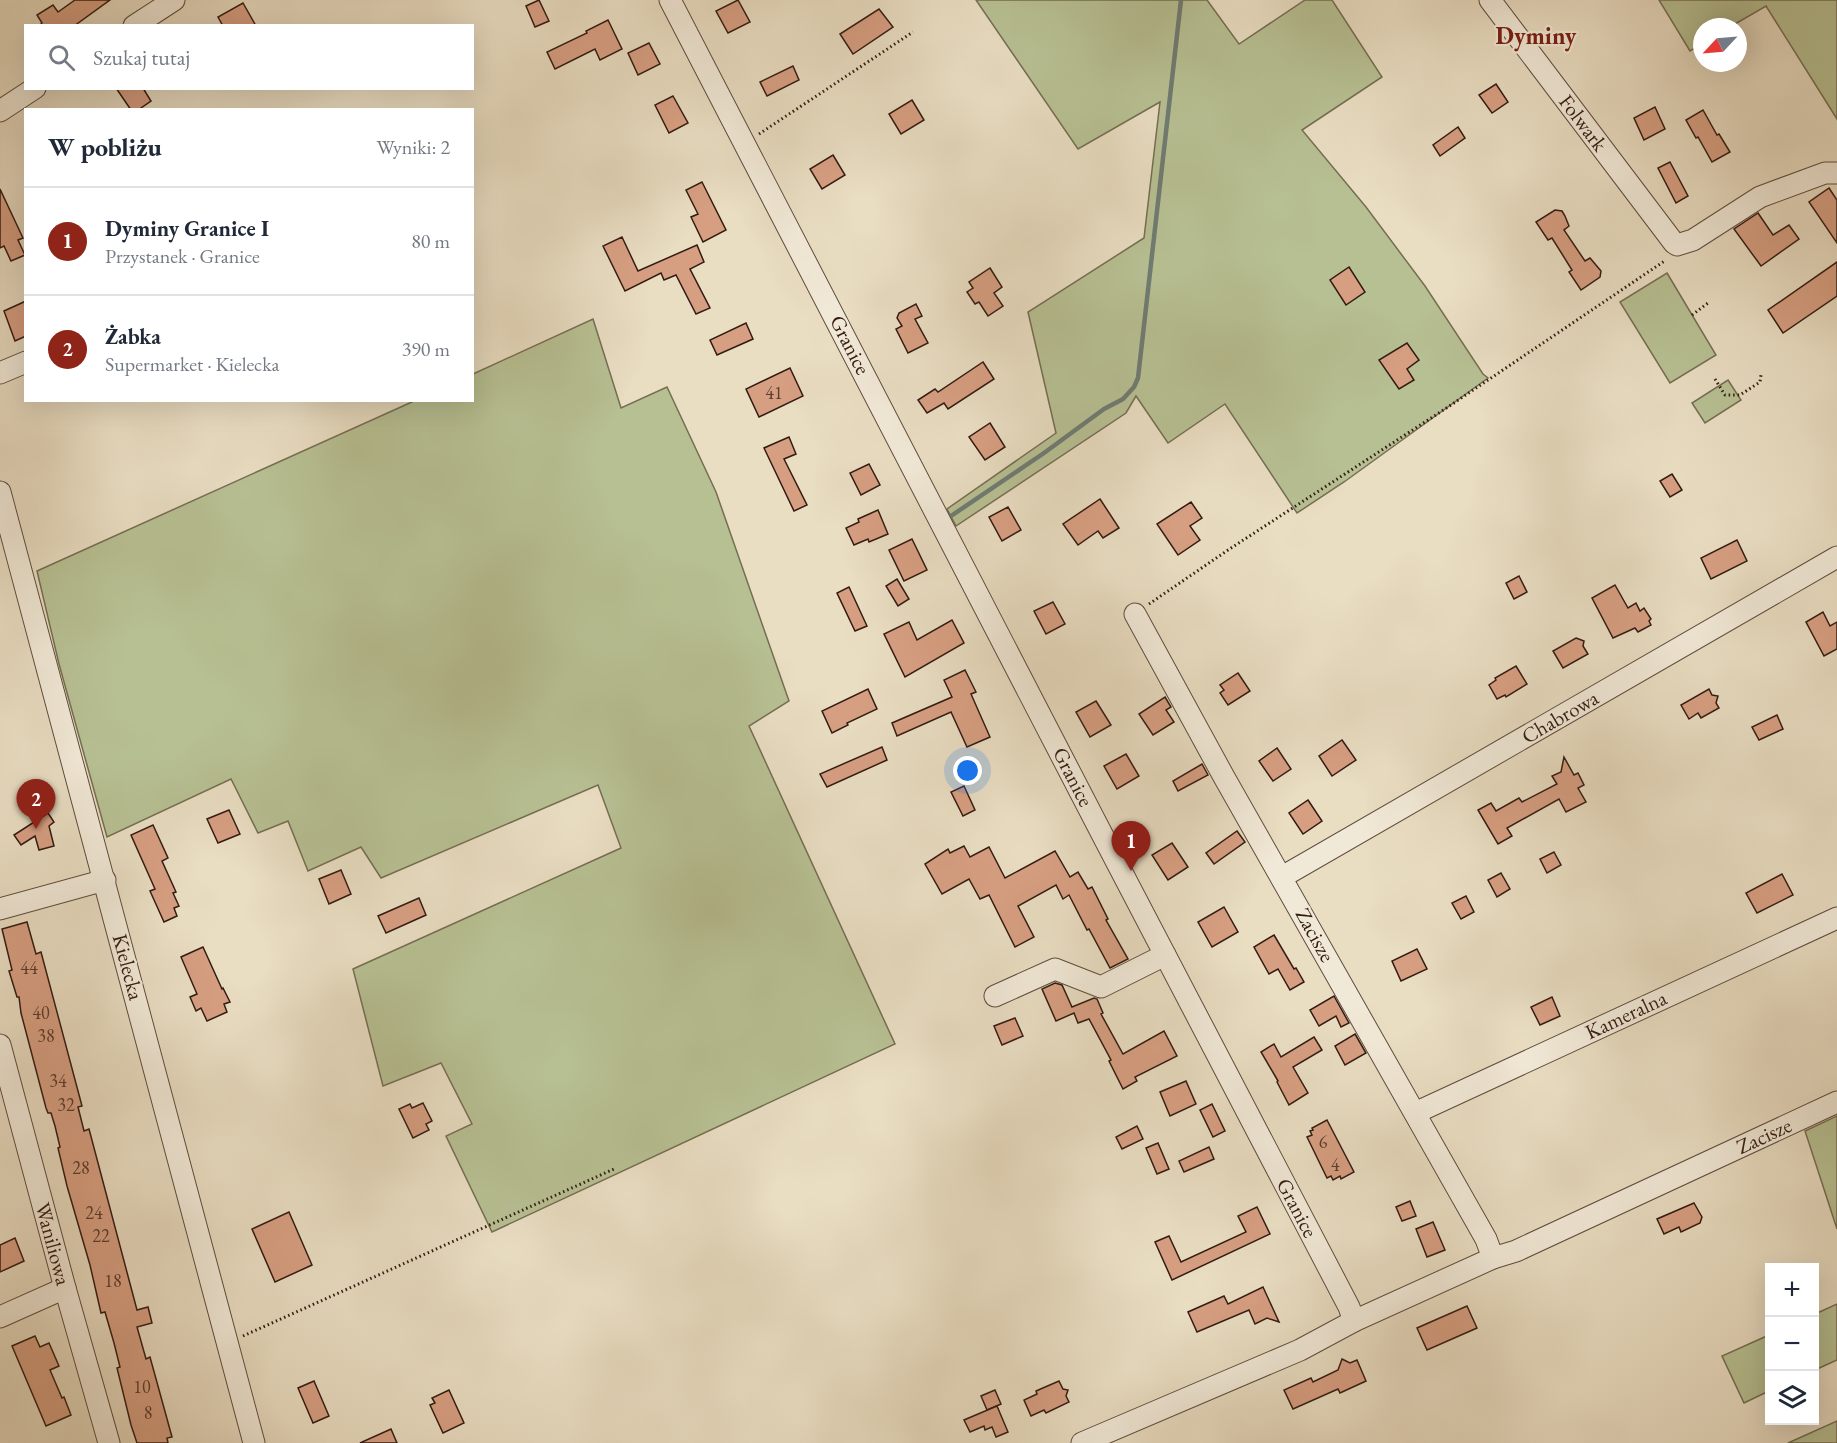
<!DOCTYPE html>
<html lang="pl">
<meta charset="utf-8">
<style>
body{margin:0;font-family:"EB Garamond",serif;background:#f2f2f3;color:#1f2937}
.controls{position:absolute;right:18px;bottom:18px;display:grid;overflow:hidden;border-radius:0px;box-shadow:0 6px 24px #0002}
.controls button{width:54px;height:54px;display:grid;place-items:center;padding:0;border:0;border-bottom:2px solid #e0e1e3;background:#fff;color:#1f2937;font:30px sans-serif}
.compass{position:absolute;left:1693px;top:18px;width:54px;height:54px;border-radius:50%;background:#fff;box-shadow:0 6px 24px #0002;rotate:244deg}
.you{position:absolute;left:968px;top:771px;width:21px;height:21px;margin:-15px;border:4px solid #fff;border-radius:50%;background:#1a73e8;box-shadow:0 0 0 9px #1a73e833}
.badge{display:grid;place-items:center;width:39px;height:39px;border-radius:50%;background:#8f2418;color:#fff;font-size:20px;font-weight:700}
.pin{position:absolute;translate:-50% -50px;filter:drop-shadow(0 2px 3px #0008)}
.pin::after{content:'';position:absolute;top:32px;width:21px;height:18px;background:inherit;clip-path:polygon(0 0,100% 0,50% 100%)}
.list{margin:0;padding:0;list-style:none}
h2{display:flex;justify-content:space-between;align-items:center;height:78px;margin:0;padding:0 24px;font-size:26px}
h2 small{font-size:20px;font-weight:400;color:#747a83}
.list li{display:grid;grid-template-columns:39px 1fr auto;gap:18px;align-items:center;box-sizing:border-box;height:108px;padding:0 24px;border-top:2px solid #e0e1e3}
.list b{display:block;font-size:22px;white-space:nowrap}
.list p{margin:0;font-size:20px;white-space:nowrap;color:#747a83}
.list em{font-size:20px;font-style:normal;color:#747a83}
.icon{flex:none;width:33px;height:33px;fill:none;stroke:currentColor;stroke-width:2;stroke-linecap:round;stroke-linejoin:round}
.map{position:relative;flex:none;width:1837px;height:1443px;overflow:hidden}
.search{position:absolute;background:#fff;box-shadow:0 6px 24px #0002;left:24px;top:24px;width:450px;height:66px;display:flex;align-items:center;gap:15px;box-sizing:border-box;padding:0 21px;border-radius:0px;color:#747a83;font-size:22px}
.panel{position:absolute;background:#fff;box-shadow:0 6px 24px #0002;left:24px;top:108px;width:450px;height:294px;border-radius:0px}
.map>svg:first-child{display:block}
</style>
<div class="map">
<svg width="1837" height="1443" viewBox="0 0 1837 1443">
<rect width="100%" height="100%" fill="#e9ddc2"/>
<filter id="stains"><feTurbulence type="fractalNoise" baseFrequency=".00333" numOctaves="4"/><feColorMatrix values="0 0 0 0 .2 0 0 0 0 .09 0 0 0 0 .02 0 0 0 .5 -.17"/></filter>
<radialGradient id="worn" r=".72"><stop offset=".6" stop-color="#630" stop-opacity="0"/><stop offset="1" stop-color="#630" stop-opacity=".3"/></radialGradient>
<g fill="#b7c093" stroke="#756e53" stroke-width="1.5">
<path d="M976 0H1207L1239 44 1305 0H1332L1382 77 1302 130 1366 207 1425 286 1483 374 1488 378 1344 482 1297 513 1225 404 1168 443 1136 396 1126 413 956 526 947 509 1056 433 1028 312 1144 238 1160 102 1078 149Z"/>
<path d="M1659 0H1837V119L1766 6 1730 27H1702V44L1690 51Z"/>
<path d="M1667 273 1716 355 1670 383 1620 302Z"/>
<path d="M593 319 621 408 667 387 716 492 789 701 749 726 895 1044 492 1232 446 1136 472 1124 441 1063 383 1086 353 969 621 848 598 785 381 878 361 847 308 871 288 821 258 833 231 779 107 837 59 664 37 571 414 401 472 400 473 374Z"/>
<path d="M1728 380 1741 400 1705 423 1692 403Z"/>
<path d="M1837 1116V1229L1805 1131Z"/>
<path d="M1837 1304V1360L1815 1370V1314Z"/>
<path d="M1769 1335V1391L1744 1403 1722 1356Z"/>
<path d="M1837 1421V1443H1788Z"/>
</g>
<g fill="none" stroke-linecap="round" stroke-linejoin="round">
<path stroke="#6f7c73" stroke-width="4.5" d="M951 516 1044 453 1104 409 1123 399 1134 387 1138 378 1181 0"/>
</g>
<g fill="#d79f82" stroke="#331b13" stroke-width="1.5">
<path d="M75 0H110L74 26H39L42 23 37 15 53 5 58 12Z"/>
<path d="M539 0 549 21 535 27 526 6Z"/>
<path d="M738 0 750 22 728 33 716 11Z"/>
<path d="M243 3 256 26H223L218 17Z"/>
<path d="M879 9 893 27 853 54 840 34Z"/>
<path d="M608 20 622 49 600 60 595 49 555 69 547 52 587 33 586 31Z"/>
<path d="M649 43 660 64 638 75 628 53Z"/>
<path d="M793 66 799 80 767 96 760 82Z"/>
<path d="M1496 84 1508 102 1492 113 1479 95Z"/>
<path d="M116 88H143L151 101 138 110H131Z"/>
<path d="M673 96 688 123 669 133 655 105Z"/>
<path d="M912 100 924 120 901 134 889 114Z"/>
<path d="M1655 107 1665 129 1644 140 1634 118Z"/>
<path d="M1703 110 1717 135 1719 134 1730 152 1712 162 1698 137 1696 138 1686 120Z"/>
<path d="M1458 127 1465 138 1440 156 1433 145Z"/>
<path d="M833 155 845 175 822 189 810 169Z"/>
<path d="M1670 162 1688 196 1676 203 1658 168Z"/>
<path d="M702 182 726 230 703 242 691 217 698 214 686 190Z"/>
<path d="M1829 188 1837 200V243L1809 202Z"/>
<path d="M0 189 23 238 18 240 25 255 11 261 4 246 0 248Z"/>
<path d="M1555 210 1562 211 1565 216 1569 226 1564 230 1585 261 1590 258 1601 271 1600 277 1581 290 1569 272 1572 270 1552 238 1548 240 1536 222Z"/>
<path d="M1758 213 1773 235 1789 225 1799 239 1761 266 1734 229Z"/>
<path d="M622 237 638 271 697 245 704 262 690 269 710 308 696 314 676 275 664 280 661 273 625 291 603 246Z"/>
<path d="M1837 262V296L1783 333 1768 310Z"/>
<path d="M1349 267 1365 292 1346 305 1330 280Z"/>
<path d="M990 268 1002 287 994 293 1003 306 988 316 979 302 975 304 967 292 973 288 969 282Z"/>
<path d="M26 301V336L15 341 4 311Z"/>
<path d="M916 304 922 316 915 319 928 343 908 353 896 329 902 326 897 318 899 313Z"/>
<path d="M746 323 753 339 717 355 710 340Z"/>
<path d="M1407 343 1419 360 1407 369 1414 380 1399 389 1379 360Z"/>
<path d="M983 362 994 379 948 409 944 403 927 413 918 400 935 389 938 392Z"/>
<path d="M790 368 803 396 759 417 746 389Z"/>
<path d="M990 423 1005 447 985 460 969 437Z"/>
<path d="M789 437 796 454 784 459 807 505 794 511 764 448Z"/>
<path d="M869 464 880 485 861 495 850 473Z"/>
<path d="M1672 474 1682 490 1670 497 1660 481Z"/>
<path d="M1100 499 1119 528 1103 538 1098 531 1078 545 1063 524Z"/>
<path d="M1191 502 1202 518 1190 526 1200 540 1178 555 1157 524Z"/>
<path d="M1008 507 1021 530 1002 541 989 517Z"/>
<path d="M878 510 888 534 869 542 868 539 854 545 846 528 859 522 858 519Z"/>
<path d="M912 539 927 570 904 581 889 550Z"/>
<path d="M1737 540 1747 561 1711 579 1701 558Z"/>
<path d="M1519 576 1527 592 1514 599 1506 583Z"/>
<path d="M897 579 909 599 898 606 886 586Z"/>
<path d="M1615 585 1628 608 1636 603 1640 611 1644 608 1651 619 1649 621 1651 625 1638 632 1635 628 1613 638 1592 598Z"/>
<path d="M849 587 867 626 855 631 837 593Z"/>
<path d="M1053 602 1065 624 1046 634 1034 611Z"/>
<path d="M1823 612 1830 626 1837 622V649L1824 656 1806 622Z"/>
<path d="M952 620 964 643 905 677 884 634 909 622 917 640Z"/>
<path d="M1576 638 1584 641 1583 646 1588 654 1563 668 1553 651Z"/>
<path d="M1516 666 1527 684 1506 697 1505 695 1497 699 1489 685 1496 680 1495 678Z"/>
<path d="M965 670 976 692 971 694 990 737 967 747 951 712 897 736 892 723 952 697 944 680Z"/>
<path d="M1238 673 1250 691 1228 705 1220 693 1224 690 1220 685Z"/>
<path d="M868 689 877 709 847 723 848 725 832 733 822 711Z"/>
<path d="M1709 689 1712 695 1718 696 1716 703 1719 708 1701 718 1698 713 1689 719 1681 705Z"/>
<path d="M1165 697 1171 707 1166 710 1174 722 1153 735 1139 714Z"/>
<path d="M1096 701 1111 725 1090 737 1076 712Z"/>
<path d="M1777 715 1783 729 1759 740 1752 727Z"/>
<path d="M1342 740 1356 760 1332 776 1319 756Z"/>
<path d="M882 747 887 760 827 787 820 774Z"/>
<path d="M1277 748 1291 769 1273 781 1259 761Z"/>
<path d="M1126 754 1139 776 1117 789 1104 766Z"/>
<path d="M1564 757 1574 775 1578 773 1584 785 1578 788 1586 802 1566 812 1559 799 1507 828 1512 836 1498 844 1478 810 1491 803 1496 811 1519 798 1522 802 1557 784 1552 776 1561 772Z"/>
<path d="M1202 764 1208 775 1178 791 1173 781Z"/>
<path d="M964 786 975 810 963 816 951 792Z"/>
<path d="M1308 800 1322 821 1303 834 1289 813Z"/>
<path d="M229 810 240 834 218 843 207 819Z"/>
<path d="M48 813 54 822 49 826 54 846 39 850 35 836 21 845 14 835Z"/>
<path d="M153 825 168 858 162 861 176 892 173 893 179 906 174 908 177 916 164 922 150 891 155 889 131 835Z"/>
<path d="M1237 831 1245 842 1214 864 1206 853Z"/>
<path d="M1172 843 1188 867 1168 880 1152 855Z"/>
<path d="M964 846 970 857 989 847 1005 878 1055 851 1070 877 1078 872 1088 889 1092 887 1108 919 1106 920 1128 959 1110 968 1089 929 1087 930 1069 895 1063 899 1056 885 1018 906 1034 937 1015 947 989 895 980 899 969 879 942 894 925 864 948 849 950 853Z"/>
<path d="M1554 852 1561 865 1547 873 1540 859Z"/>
<path d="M341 870 351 894 329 904 319 879Z"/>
<path d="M1501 873 1510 889 1497 897 1488 880Z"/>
<path d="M1782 874 1793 895 1757 913 1746 893Z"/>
<path d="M1466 896 1474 912 1461 919 1452 903Z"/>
<path d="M419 898 426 915 386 933 378 916Z"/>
<path d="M1224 907 1238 932 1212 947 1198 922Z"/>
<path d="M27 922 36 954 41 952 82 1106 78 1107 84 1131 89 1129 137 1310 148 1307 152 1323 137 1327 146 1359 150 1357 172 1437 167 1438 168 1443H137L131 1425 117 1368 120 1367 114 1343 105 1312 101 1313 90 1265 67 1186 58 1148 60 1147 55 1126 51 1113H48L46 1108 21 1013 19 997H17L9 971 12 970 2 929Z"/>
<path d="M1274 935 1294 969 1296 968 1304 982 1290 990 1278 969 1269 974 1254 947Z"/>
<path d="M203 947 222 989 223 988 230 1002 224 1004 227 1012 207 1021 201 1008 196 1011 190 997 197 994 181 957Z"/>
<path d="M1417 949 1427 969 1401 981 1392 961Z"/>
<path d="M1055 983 1062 985 1072 1007 1094 998 1097 999 1103 1013 1101 1014 1123 1054 1164 1031 1177 1056 1135 1077 1137 1081 1123 1089 1109 1061 1111 1060 1089 1019 1078 1023 1074 1013 1056 1021 1042 989Z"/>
<path d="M1334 996 1349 1023 1341 1027 1336 1016 1319 1026 1310 1010Z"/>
<path d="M1552 997 1560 1016 1540 1025 1531 1007Z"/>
<path d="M1015 1018 1023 1036 1002 1045 994 1026Z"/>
<path d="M1355 1034 1366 1053 1345 1065 1335 1046Z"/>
<path d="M1314 1037 1322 1050 1293 1067 1308 1093 1289 1105 1277 1082 1278 1081 1261 1052 1274 1044 1281 1057Z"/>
<path d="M1186 1081 1196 1104 1170 1116 1160 1092Z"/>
<path d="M423 1103 432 1121 426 1124 429 1130 413 1138 399 1109 410 1104 412 1108Z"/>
<path d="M1212 1104 1225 1131 1213 1137 1200 1110Z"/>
<path d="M1327 1120 1354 1172 1341 1179 1340 1176 1333 1180 1331 1176 1327 1178 1307 1137 1312 1135 1310 1131 1313 1130 1312 1128Z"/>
<path d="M1137 1126 1143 1139 1122 1149 1116 1137Z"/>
<path d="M1158 1143 1169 1169 1157 1174 1146 1148Z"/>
<path d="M1209 1147 1214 1159 1184 1172 1179 1161Z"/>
<path d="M1410 1201 1416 1216 1402 1221 1396 1207Z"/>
<path d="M1694 1203 1702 1217 1700 1223 1681 1232 1679 1227 1664 1234 1657 1219Z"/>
<path d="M1257 1207 1270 1234 1172 1280 1155 1242 1169 1236 1181 1262 1246 1232 1238 1216Z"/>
<path d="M289 1212 312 1265 275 1282 252 1229Z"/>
<path d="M1433 1222 1445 1250 1427 1257 1416 1229Z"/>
<path d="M15 1238 24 1261 0 1272V1245Z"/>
<path d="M1263 1287 1279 1322 1267 1318 1255 1324 1249 1310 1197 1332 1188 1312 1224 1296 1228 1304Z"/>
<path d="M1467 1306 1477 1328 1427 1350 1417 1328Z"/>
<path d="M35 1336 40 1347 49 1343 59 1366 50 1370 62 1398 64 1397 71 1415 46 1426 12 1346Z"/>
<path d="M1342 1359 1350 1363 1357 1360 1366 1381 1340 1393 1338 1389 1293 1409 1284 1390 1311 1378 1313 1382 1338 1370Z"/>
<path d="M314 1381 329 1416 313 1423 298 1388Z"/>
<path d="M1059 1381 1063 1389 1068 1390 1066 1396 1069 1402 1046 1413 1044 1410 1031 1416 1024 1400 1037 1394 1036 1391Z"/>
<path d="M449 1390 464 1423 443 1433 430 1405 435 1403 432 1398Z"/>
<path d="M995 1390 1001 1404 987 1410 981 1396Z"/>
<path d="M997 1406 1008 1432 996 1437 992 1427 985 1430 984 1426 970 1432 964 1420Z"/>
<path d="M391 1429 397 1443H360Z"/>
</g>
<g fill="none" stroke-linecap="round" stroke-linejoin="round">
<defs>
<g id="minor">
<path d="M670 0 1104 838 1349 1307 1354 1321 1300 1350 1082 1443"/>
<path d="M1490 0 1674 243 1677 245 1693 240 1760 197 1825 173H1837"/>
<path d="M134 26 174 0"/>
<path d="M0 111 35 88"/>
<path d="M0 373 26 362"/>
<path d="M0 492 254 1443"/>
<path d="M1135 614 1224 777 1486 1239 1493 1258 1354 1321"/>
<path d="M1282 877 1837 557"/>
<path d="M0 909 105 880"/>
<path d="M995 996 1055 969 1101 987 1165 955"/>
<path d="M0 1045 65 1288 109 1443"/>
<path d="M1415 1113 1837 918"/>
<path d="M1493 1258 1516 1251 1837 1102"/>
<path d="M0 1317 65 1288"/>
</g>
</defs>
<use href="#minor" stroke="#604c3f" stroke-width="23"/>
<g stroke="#331b13" stroke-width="3" stroke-dasharray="1.5 3" stroke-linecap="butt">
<path d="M759 134 913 32"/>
<path d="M1692 315 1708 303"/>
<path d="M1715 379 1725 395H1740L1760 382 1761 375"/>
<path d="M1149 604 1228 550 1448 407 1666 260"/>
<path d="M243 1336 614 1169"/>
</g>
<use href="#minor" stroke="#f1e9d7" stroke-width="21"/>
</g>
<g text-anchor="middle" stroke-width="4.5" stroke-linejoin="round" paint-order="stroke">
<g font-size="18" fill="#5c3c2f">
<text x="774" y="399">41</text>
<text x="29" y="974">44</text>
<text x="41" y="1019">40</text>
<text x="46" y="1042">38</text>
<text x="58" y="1087">34</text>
<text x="66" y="1111">32</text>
<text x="1323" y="1148">6</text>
<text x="1335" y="1171">4</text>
<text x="81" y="1174">28</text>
<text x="94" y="1219">24</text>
<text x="101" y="1242">22</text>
<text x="113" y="1287">18</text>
<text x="142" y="1393">10</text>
<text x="148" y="1419">8</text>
</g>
<g font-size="21" fill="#331b13" stroke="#f1e9d7">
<text transform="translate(1583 123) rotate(53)" y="7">Folwark</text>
<text transform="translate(850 345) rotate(63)" y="7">Granice</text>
<text transform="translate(1560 717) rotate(-30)" y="7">Chabrowa</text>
<text transform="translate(1073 777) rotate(63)" y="7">Granice</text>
<text transform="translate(1315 935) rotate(61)" y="7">Zacisze</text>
<text transform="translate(128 967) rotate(75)" y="7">Kielecka</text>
<text transform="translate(1626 1015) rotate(-25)" y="7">Kameralna</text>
<text transform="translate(1764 1136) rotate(-25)" y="7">Zacisze</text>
<text transform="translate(1297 1208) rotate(62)" y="7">Granice</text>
<text transform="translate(53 1244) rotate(75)" y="7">Waniliowa</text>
</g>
<g font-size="24" font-weight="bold" fill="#7a1f14" stroke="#f1e9d7">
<text x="1536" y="44">Dyminy</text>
</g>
</g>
<rect width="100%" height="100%" filter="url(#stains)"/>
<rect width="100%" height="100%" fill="url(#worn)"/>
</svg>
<div class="controls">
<button>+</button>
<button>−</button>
<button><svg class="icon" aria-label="layers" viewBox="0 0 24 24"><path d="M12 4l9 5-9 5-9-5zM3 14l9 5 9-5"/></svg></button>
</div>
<svg class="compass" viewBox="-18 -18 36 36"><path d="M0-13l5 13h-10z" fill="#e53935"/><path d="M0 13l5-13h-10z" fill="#747a83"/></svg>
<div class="you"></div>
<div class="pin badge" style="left:1131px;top:871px">1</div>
<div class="pin badge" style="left:36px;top:829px">2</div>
<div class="search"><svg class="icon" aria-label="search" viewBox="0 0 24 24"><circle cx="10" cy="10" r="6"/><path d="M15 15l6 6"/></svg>Szukaj tutaj</div>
<section class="panel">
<h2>W pobliżu<small>Wyniki: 2</small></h2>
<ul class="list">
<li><span class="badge">1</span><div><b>Dyminy Granice I</b><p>Przystanek · Granice</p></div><em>80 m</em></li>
<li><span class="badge">2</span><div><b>Żabka</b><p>Supermarket · Kielecka</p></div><em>390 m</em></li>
</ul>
</section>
</div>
